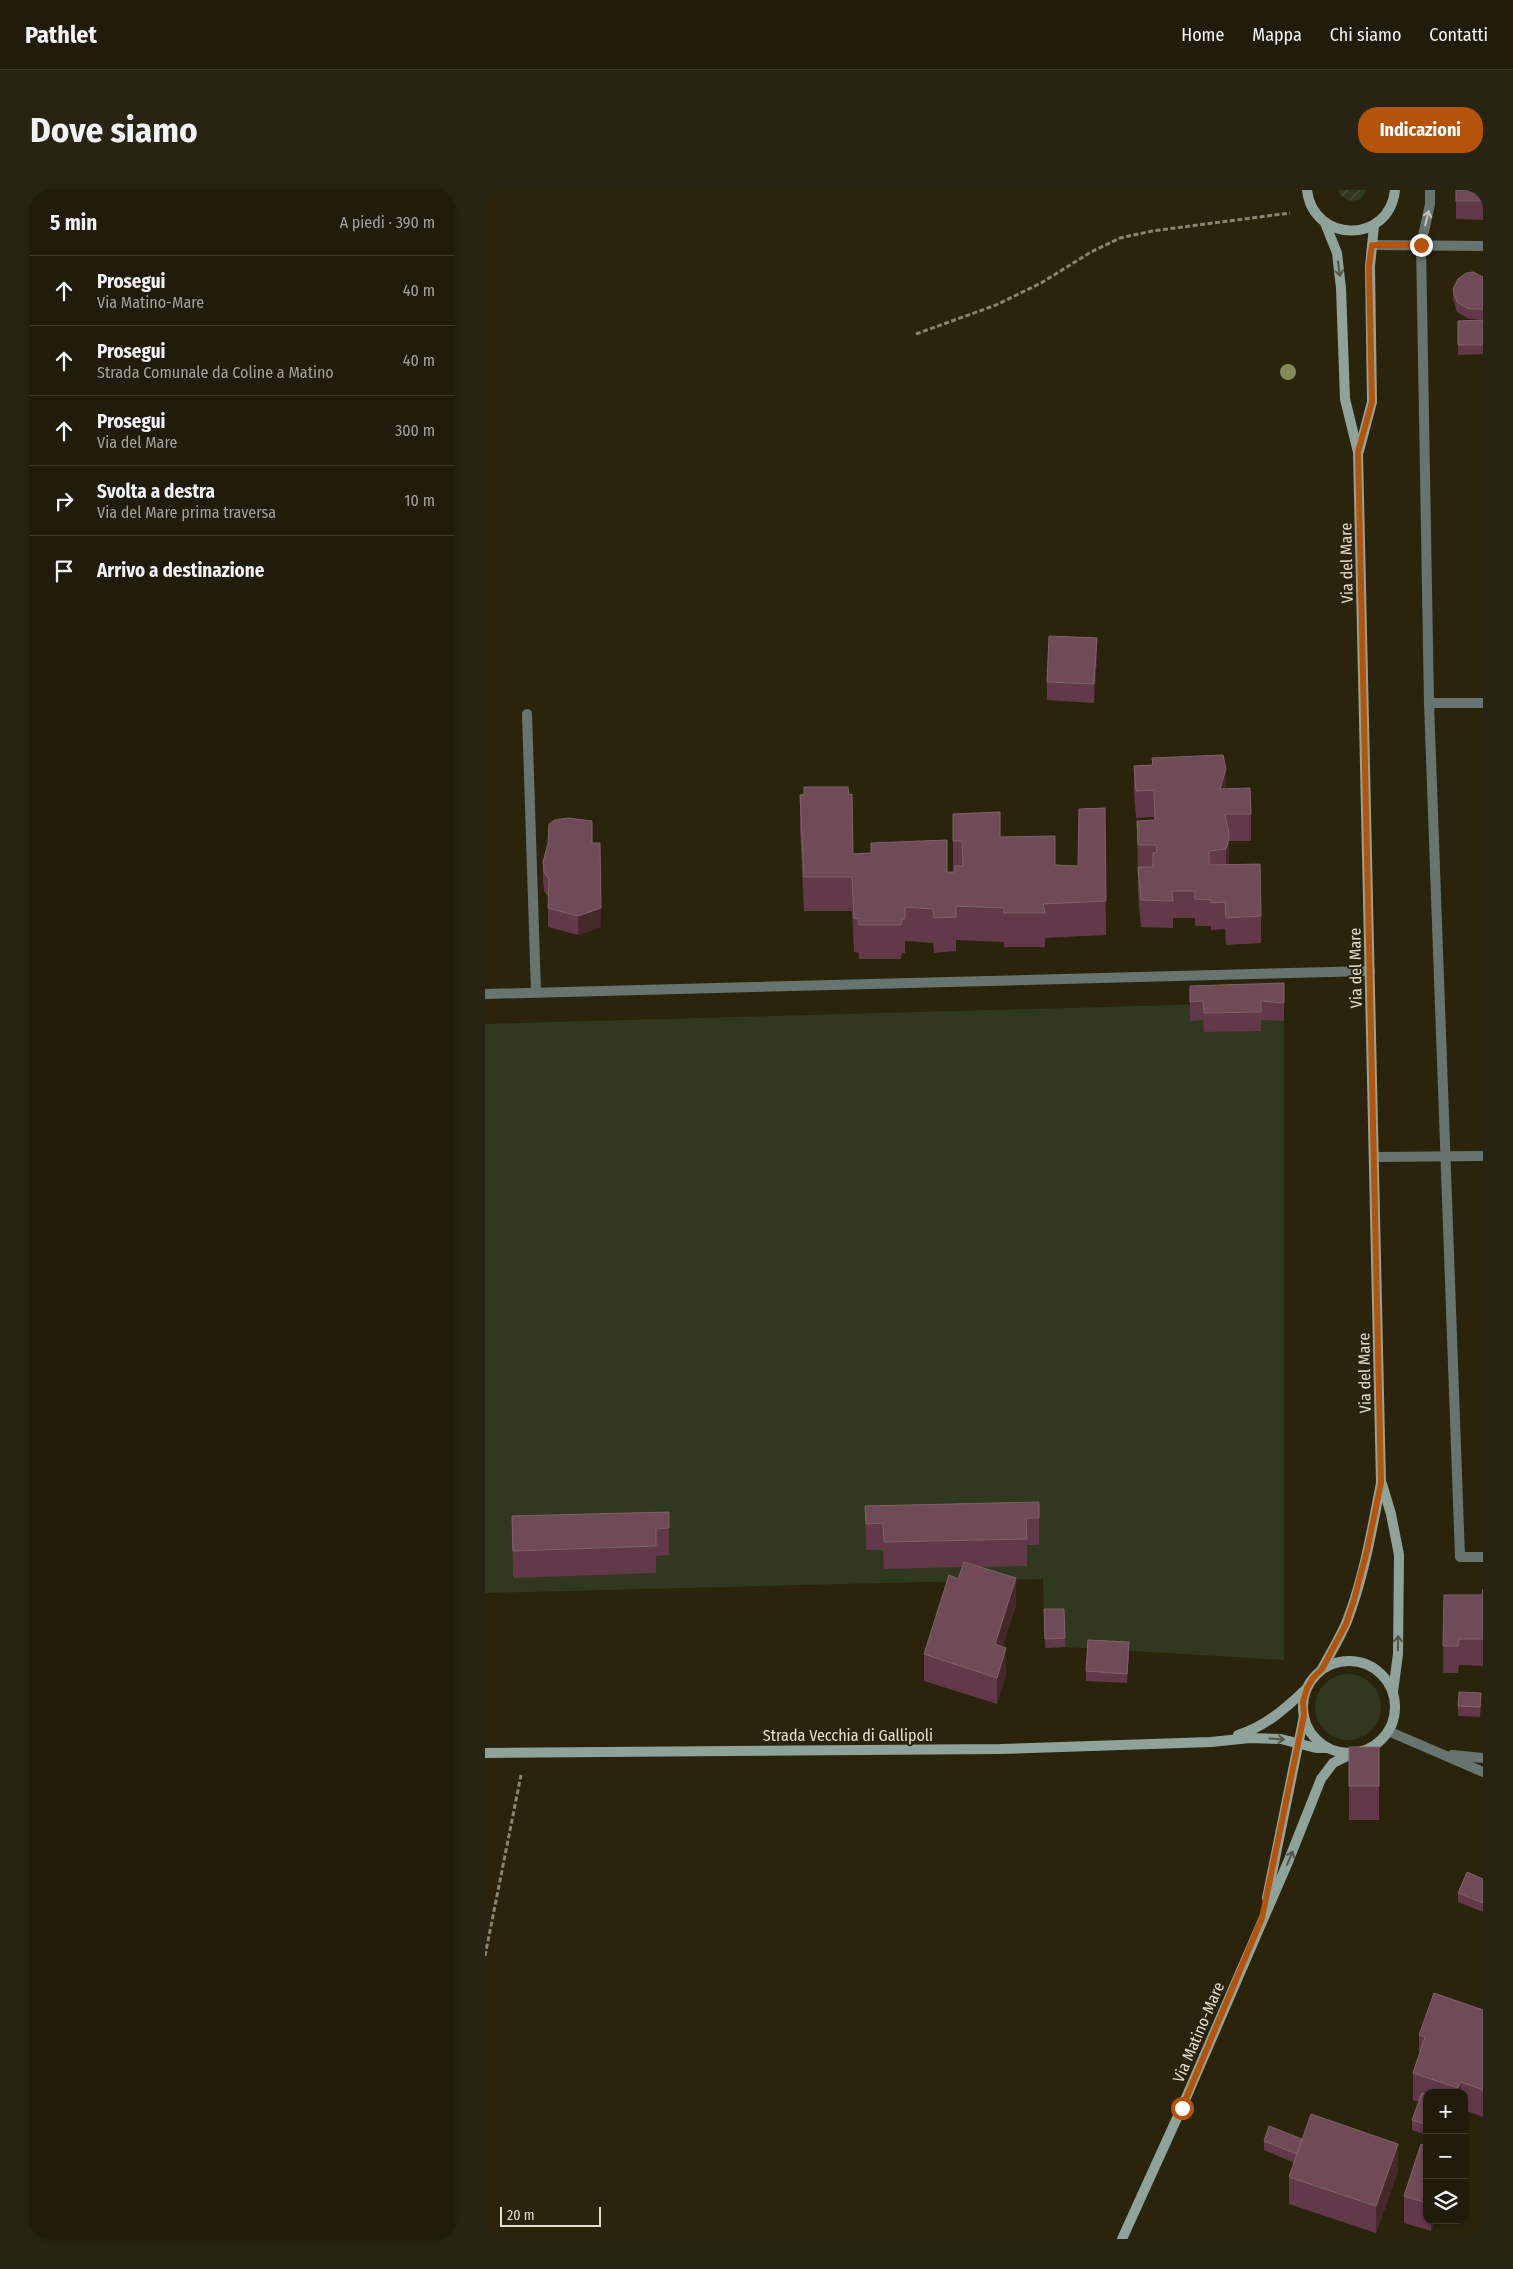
<!DOCTYPE html>
<html lang="it">
<meta charset="utf-8">
<style>
body{margin:0;font-family:"Fira Sans Condensed",sans-serif;background:#282413;color:#f1f3f6}
.controls{position:absolute;right:15px;bottom:15px;display:grid;overflow:hidden;border-radius:10px;box-shadow:0 1px 4px #0004}
.controls button{width:45px;height:45px;display:grid;place-items:center;padding:0;border:0;border-bottom:1px solid #3d392b;background:#201b0a;color:#f1f3f6;font:25px sans-serif}
.scale{position:absolute;left:15px;bottom:12px;width:101px;box-sizing:border-box;padding-left:5px;border:2px solid #e2ded0;border-top:0;font-size:14px;line-height:18px;white-space:nowrap;color:#e2ded0;-webkit-text-stroke:4px #2a240d;paint-order:stroke}
.stop{position:absolute;width:15px;height:15px;margin:-11px;border:4px solid #b45309;border-radius:50%;background:#fff}
.stop.end{background:#b45309;border-color:#fff;box-shadow:0 1px 5px #0008}
.list{margin:0;padding:0;list-style:none}
h2{display:flex;justify-content:space-between;align-items:center;height:65px;margin:0;padding:0 20px;font-size:21px}
h2 small{font-size:16px;font-weight:400;color:#a2a19c}
.list li{display:grid;grid-template-columns:32px 1fr auto;gap:15px;align-items:center;box-sizing:border-box;height:70px;padding:0 20px;border-top:1px solid #3d392b}
.list b{display:block;font-size:19px;white-space:nowrap}
.list p{margin:0;font-size:16px;white-space:nowrap;color:#a2a19c}
.list em{font-size:16px;font-style:normal;color:#a2a19c}
.icon{flex:none;width:28px;height:28px;fill:none;stroke:currentColor;stroke-width:2;stroke-linecap:round;stroke-linejoin:round}
.map{position:relative;flex:none;width:998px;height:2049px;overflow:hidden;border-radius:20px}
header{display:flex;align-items:center;gap:30px;box-sizing:border-box;height:70px;padding:0 25px;background:#201b0a;border-bottom:1px solid #3d392b}
header strong{font-size:24px}
nav{display:flex;gap:28px;margin-inline-start:auto;font-size:18px}
.intro{display:flex;align-items:center;justify-content:space-between;box-sizing:border-box;height:120px;padding:0 30px}
h1{margin:0;font-size:35px}
.button{padding:12px 22px;border-radius:20px;background:#b45309;color:#fff;font-size:18px;font-weight:700}
main{display:flex;gap:30px;padding:0 30px}
aside{flex:1;background:#201b0a;border-radius:20px;box-shadow:0 1px 4px #0004}
.map>svg:first-child{display:block}
</style>
<header>
<strong>Pathlet</strong>
<nav><a>Home</a><a>Mappa</a><a>Chi siamo</a><a>Contatti</a></nav>
</header>
<div class="intro"><h1>Dove siamo</h1><a class="button">Indicazioni</a></div>
<main>
<aside>
<h2>5 min<small>A piedi · 390 m</small></h2>
<ul class="list">
<li><svg class="icon" aria-label="ahead" viewBox="0 0 24 24"><path d="M12 20V5M6 11l6-6 6 6"/></svg><div><b>Prosegui</b><p>Via Matino-Mare</p></div><em>40 m</em></li>
<li><svg class="icon" aria-label="ahead" viewBox="0 0 24 24"><path d="M12 20V5M6 11l6-6 6 6"/></svg><div><b>Prosegui</b><p>Strada Comunale da Coline a Matino</p></div><em>40 m</em></li>
<li><svg class="icon" aria-label="ahead" viewBox="0 0 24 24"><path d="M12 20V5M6 11l6-6 6 6"/></svg><div><b>Prosegui</b><p>Via del Mare</p></div><em>300 m</em></li>
<li><svg class="icon" aria-label="right" viewBox="0 0 24 24"><path d="M7 20v-9h11M14 6l5 5-5 5"/></svg><div><b>Svolta a destra</b><p>Via del Mare prima traversa</p></div><em>10 m</em></li>
<li><svg class="icon" aria-label="arrive" viewBox="0 0 24 24"><path d="M6 21V4h12l-3 4 3 4H6"/></svg><div><b>Arrivo a destinazione</b></div></li>
</ul>
</aside>
<div class="map">
<svg width="998" height="2049" viewBox="0 0 998 2049">
<defs>
<pattern id="garden-furrows" width="10" height="10" patternUnits="userSpaceOnUse" patternTransform="scale(1.25)"><rect width="10" height="10" fill="#303820"/><path d="M-1 1l2-2M0 10L10 0M9 11l2-2" fill="none" stroke="#4e543f"/></pattern>
</defs>
<rect width="100%" height="100%" fill="#2a240d"/>
<g fill="#303820">
<path d="M799 812V1470L580 1457 560 1458 558 1389 0 1403V834Z"/>
<circle cx="863" cy="1517" r="33"/>
</g>
<path fill="url(#garden-furrows)" d="M853 0H882L876 9C866 13 857 10 853 0Z"/>
<g fill="none" stroke-linecap="round" stroke-linejoin="round">
<g stroke="#898472" stroke-width="3" stroke-dasharray="5 2.5" stroke-linecap="butt">
<path d="M431 144 511 115 556 93 606 62 635 48 667 41 805 23"/>
<path d="M0 1766 36 1585"/>
</g>
<g stroke="#68746f" stroke-width="10">
<path d="M945 0V14L936 55 944 513 975 1367H998"/>
<path d="M887 55 998 56"/>
<path d="M944 513H998"/>
<path d="M42 524 51 802"/>
<path d="M0 804 885 781"/>
<path d="M890 967 998 966"/>
<path d="M903 1541 998 1582"/>
<path d="M967 1565 998 1568"/>
</g>
<g stroke="#8fa39a" stroke-width="10">
<path d="M822 0C828 53 904 55 910 0"/>
<path d="M874 261 887 212 885 76 889 36"/>
<path d="M897 1294 906 1324 914 1365 913 1464 908 1502"/>
<circle cx="864" cy="1517" r="46"/>
<path d="M837 1479C845 1464 855 1448 862 1431 879 1387 887 1339 896 1293L873 262 860 209 856 98 852 63 840 33"/>
<path d="M753 1545C781 1536 800 1519 821 1499"/>
<path d="M0 1563 515 1559 726 1552 765 1548 796 1549 831 1558H843"/>
<path d="M782 1708 819 1526"/>
<path d="M637 2049 697 1917 803 1672 836 1589 848 1573 870 1562"/>
</g>
</g>
<circle fill="#838b5b" cx="803" cy="182" r="8"/>
<g fill="#613948">
<path d="M971 0H998V30L971 29Z"/>
<path d="M998 86V129H984L972 122 968 109V99Z"/>
<path d="M998 130V164L973 165V131Z"/>
<path d="M612 467 609 513 562 510V492Z"/>
<path d="M667 568 741 599 766 624V651H744L743 674 776 726V753L741 755 740 739 726 740V736H710V728H688V738L656 737 653 704 652 631 669 630V627L651 628 649 603V576L667 575Z"/>
<path d="M315 605H364L368 664 386 663V653L462 682H468V624L570 675 593 676 620 618 621 745 560 748V757H519V752L471 750V761L449 763 448 753 420 751V763H417L416 769H374V763L369 762 367 721H319L315 639Z"/>
<path d="M107 653 116 737 93 745 63 737V707L59 701 58 691V672Z"/>
<path d="M799 793V831L776 830V841L719 842 718 830 705 831V796Z"/>
<path d="M554 1312V1355H542V1376L494 1377 531 1415 517 1457 521 1485 512 1514 439 1491V1464L473 1389 477 1377 399 1379 398 1360H381L380 1316Z"/>
<path d="M184 1322V1365L171 1366V1383L28 1388 27 1326Z"/>
<path d="M998 1399V1476L974 1475 973 1483H958L959 1405H997Z"/>
<path d="M559 1429 580 1448V1457L560 1458Z"/>
<path d="M644 1461 642 1493 601 1491V1481Z"/>
<path d="M996 1513 995 1527 973 1526V1516Z"/>
<rect x="864" y="1557" width="30" height="73"/>
<path d="M998 1689V1722L973 1712V1703Z"/>
<path d="M998 1820V1927L979 1920V1903H942V1945L927 1940V1930L934 1912 928 1910V1883L934 1864V1845Z"/>
<path d="M817 1949 913 1981 891 2043 804 2014V1987L809 1973 779 1960V1951Z"/>
<path d="M942 1956V2030H950L946 2041 919 2033V2006Z"/>
</g>
<g fill="#45292a">
<path d="M612 448V467L609 513V494Z"/>
<path d="M741 579V606L735 599Z"/>
<path d="M744 644V671L743 680 741 686V659Z"/>
<path d="M116 718V737L93 745V726Z"/>
<path d="M531 1388V1415L510 1481V1454Z"/>
<path d="M521 1458V1485L512 1514V1488Z"/>
<path d="M976 1892V1903H973V1898Z"/>
<path d="M913 1954V1981L891 2043V2016Z"/>
<path d="M946 2030H950L946 2041Z"/>
</g>
<g fill="#6f4b57" stroke="#81626a">
<rect x="971" y="0" width="27" height="11"/>
<path d="M988 82 998 87V119H984L972 112 968 99 973 89 981 83Z"/>
<path d="M998 130V155H973V131Z"/>
<path d="M564 446 612 448 609 494 562 492Z"/>
<path d="M738 565 741 579 735 599 765 598 766 624H740L744 644 743 653 741 659 724 661V675L775 674 776 726 741 728 740 712 726 713V710L710 709V701H687L688 711 656 710 653 677H668V663L672 662 671 655H653L652 631 670 630 669 600 651 601 649 576 668 575 667 568Z"/>
<path d="M319 597H363L364 605 367 604 368 664 386 663V653L462 650V682H470V676H478L477 651H468V624L515 622V647L570 646V675L593 676 594 619 620 618 621 711 558 714 560 723H519V718L471 716V727L449 728 448 719 420 717V729H417L416 735H374V729L369 728 367 687H319L315 605 319 604Z"/>
<path d="M83 628 107 631V653H115L116 718 93 726 63 718 64 689 59 682 58 672 63 653 64 634 70 630Z"/>
<path d="M799 793V813L776 811V822L719 823 718 811 705 812V796Z"/>
<path d="M554 1312V1328H541L542 1349 399 1352 398 1333 381 1334 380 1316Z"/>
<path d="M184 1322V1338L171 1339V1356L28 1361 27 1326Z"/>
<path d="M479 1372 531 1388 510 1454 521 1458 512 1488 439 1464 464 1385 473 1389Z"/>
<path d="M998 1399V1449H974L973 1456H958L959 1405H997Z"/>
<path d="M559 1419H579L580 1448 560 1449Z"/>
<path d="M603 1450 644 1452 642 1484 601 1481Z"/>
<path d="M974 1502 996 1503 995 1517 973 1516Z"/>
<rect x="864" y="1557" width="30" height="39"/>
<path d="M982 1682 998 1689V1713L973 1703Z"/>
<path d="M949 1803 998 1820V1900L976 1892 973 1898 928 1883 940 1847 934 1845Z"/>
<path d="M937 1903 942 1905V1935L927 1930Z"/>
<path d="M826 1924 913 1954 891 2016 804 1987Z"/>
<path d="M784 1936 817 1949 812 1964 779 1951Z"/>
<path d="M936 1954 942 1956V2013L919 2006Z"/>
</g>
<defs><path id="oneway-shaft" d="M-6 0H5M1.5-3L5.5 0L1.5 3" fill="none" stroke-width="1.6" stroke-linecap="round" stroke-linejoin="round" transform="scale(1.25)"/></defs>
<use stroke="#c4c4b8" href="#oneway-shaft" transform="translate(942 28) rotate(-76)"/>
<g stroke="#525745">
<use href="#oneway-shaft" transform="translate(854 79) rotate(82)"/>
<use href="#oneway-shaft" transform="translate(913 1453) rotate(-89)"/>
<use href="#oneway-shaft" transform="translate(792 1549) rotate(4)"/>
<use href="#oneway-shaft" transform="translate(805 1668) rotate(-67)"/>
</g>
<g fill="none" stroke-linecap="round" stroke-linejoin="round">
<path stroke="#b45309" stroke-width="6" d="M697 1918 777 1728 819 1525 818 1512 822 1498 828 1488 837 1479 861 1434 869 1410 882 1361 896 1293 873 262 887 212 884 76 887 55H936"/>
</g>
<g text-anchor="middle" stroke-width="4" stroke-linejoin="round" paint-order="stroke">
<g font-size="16" fill="#e2ded0" stroke="#2a240d">
<text transform="translate(861 373) rotate(-91)" y="6">Via del Mare</text>
<text transform="translate(870 778) rotate(-91)" y="6">Via del Mare</text>
<text transform="translate(879 1183) rotate(-91)" y="6">Via del Mare</text>
<text x="363" y="1551">Strada Vecchia di Gallipoli</text>
<text transform="translate(713 1842) rotate(-67)" y="6">Via Matino-Mare</text>
</g>
</g>
</svg>
<div class="controls">
<button>+</button>
<button>−</button>
<button><svg class="icon" aria-label="layers" viewBox="0 0 24 24"><path d="M12 4l9 5-9 5-9-5zM3 14l9 5 9-5"/></svg></button>
</div>
<div class="scale">20 m</div>
<div class="stop" style="left:697px;top:1918px"></div>
<div class="stop end" style="left:936px;top:55px"></div>
</div>
</main>
